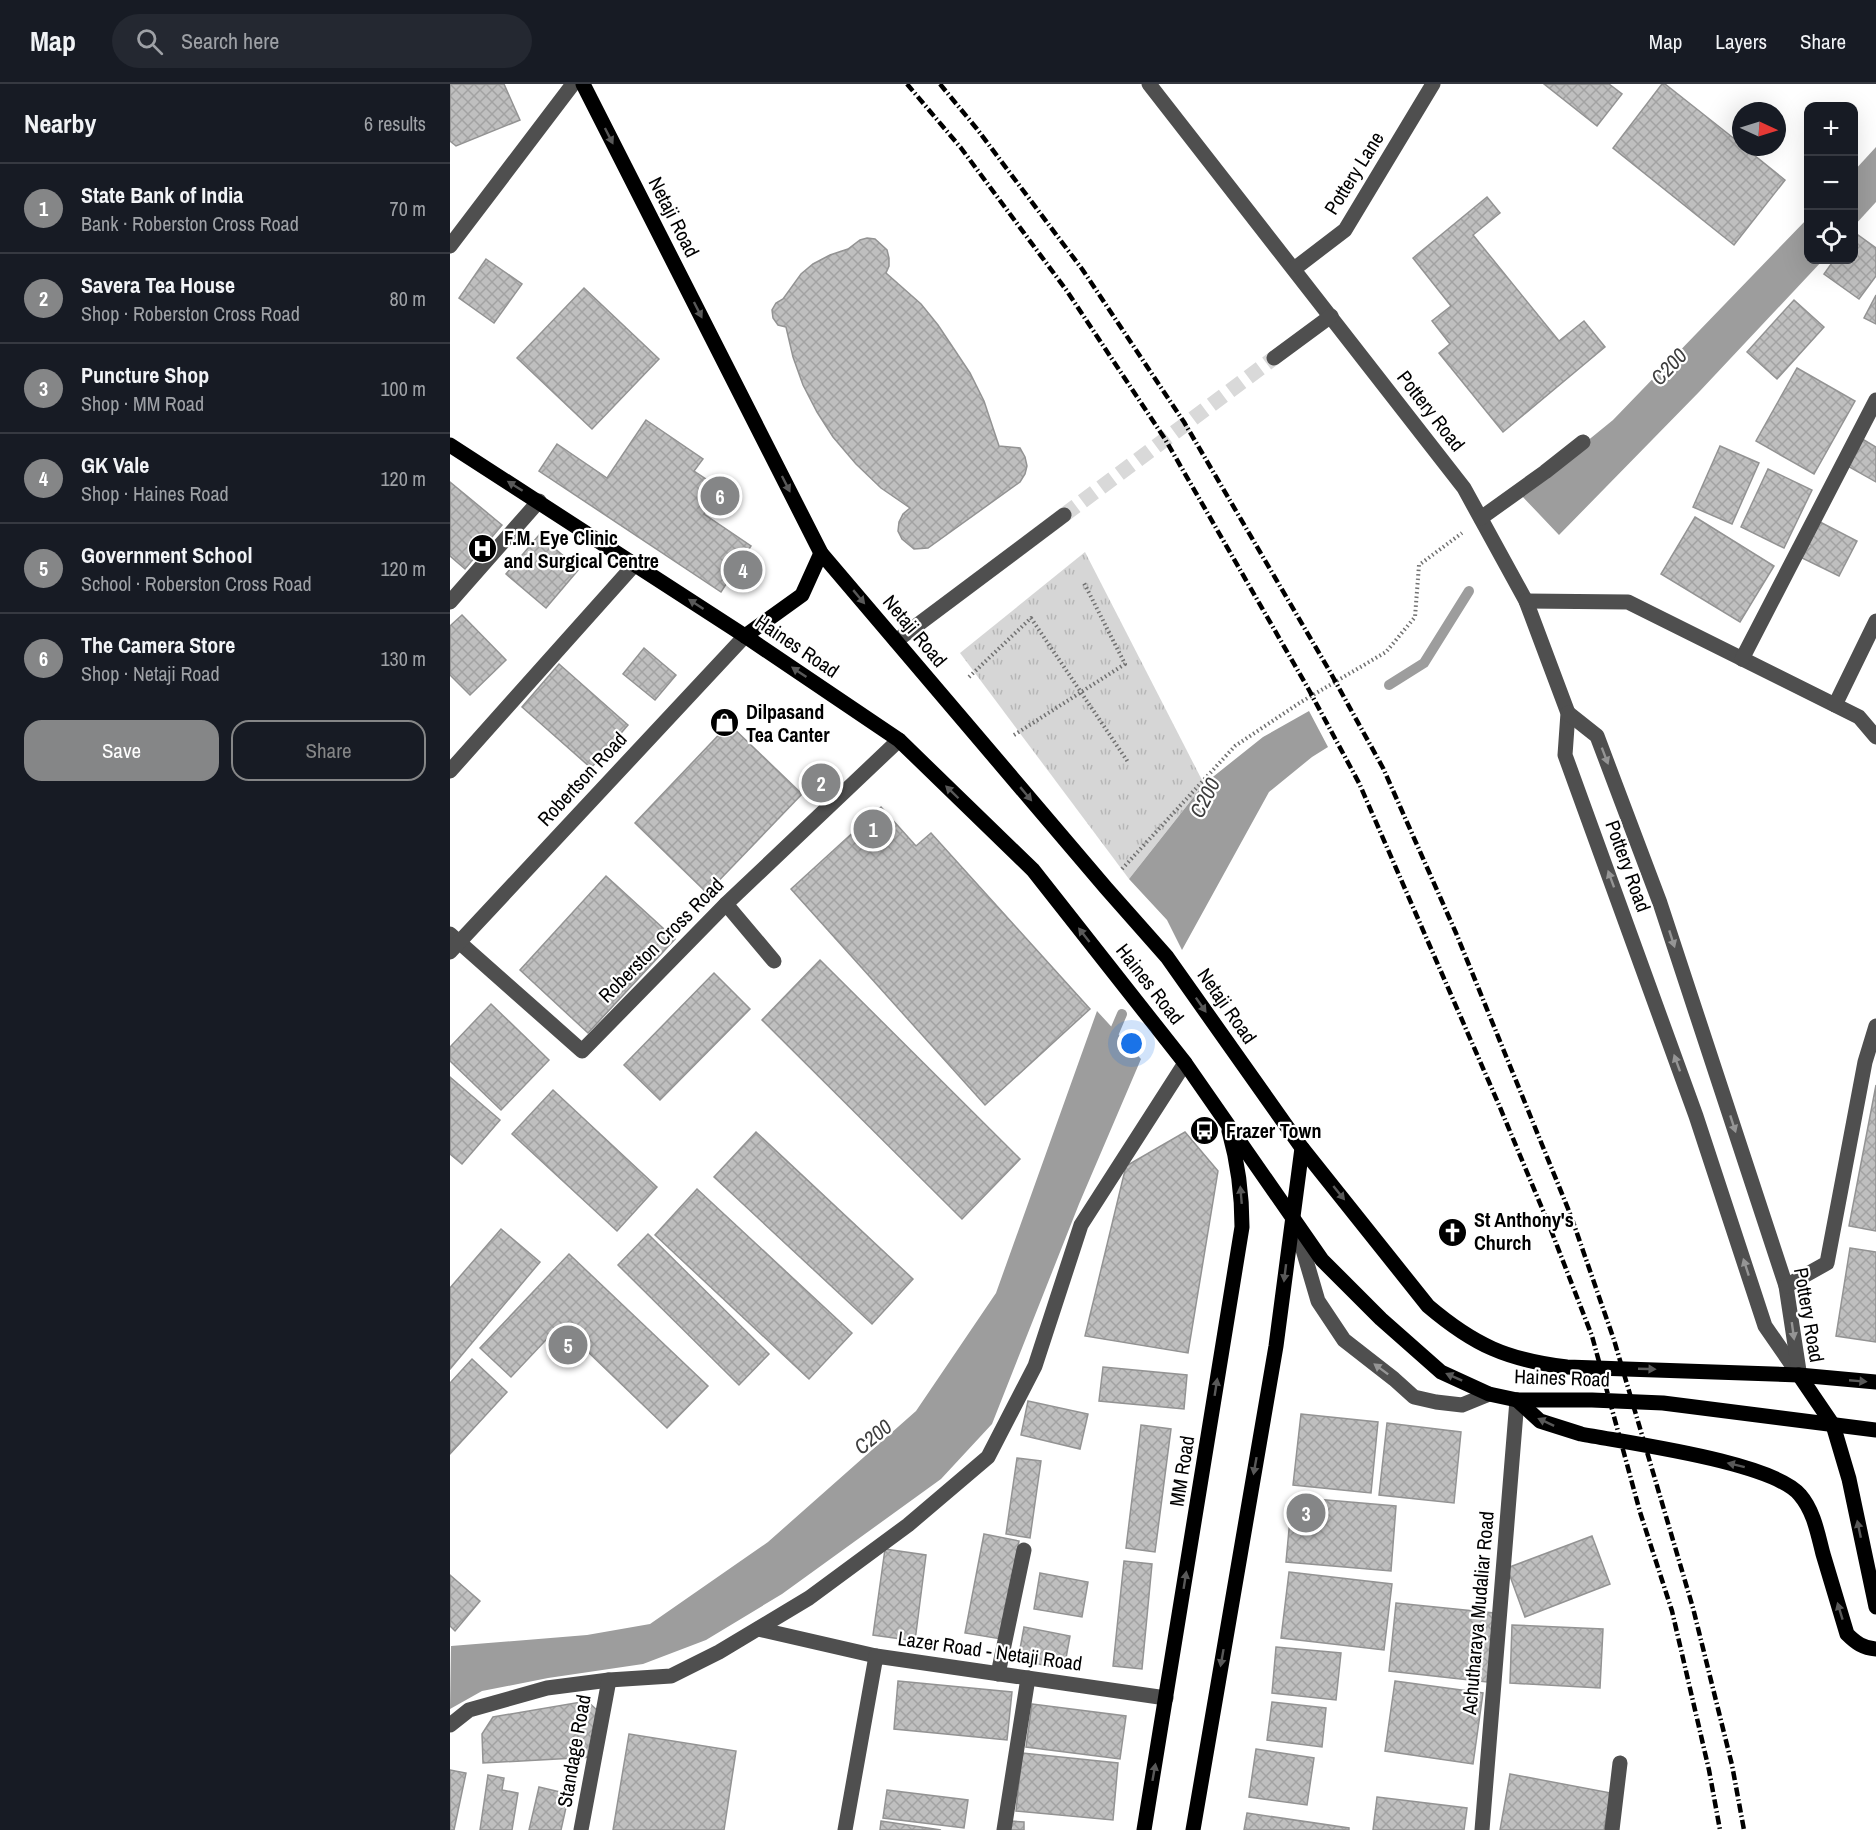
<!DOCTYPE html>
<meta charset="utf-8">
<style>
body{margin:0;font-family:"Archivo Narrow",sans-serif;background:#242831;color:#f1f3f6}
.controls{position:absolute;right:18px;top:18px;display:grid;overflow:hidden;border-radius:12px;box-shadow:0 6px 24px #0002}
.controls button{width:54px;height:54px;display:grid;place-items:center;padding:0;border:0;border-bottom:2px solid #363941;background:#171b24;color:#f1f3f6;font:30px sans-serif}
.compass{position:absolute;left:1282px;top:18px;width:54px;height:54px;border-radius:50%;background:#171b24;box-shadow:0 6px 24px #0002;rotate:94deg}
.you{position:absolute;left:682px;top:960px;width:21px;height:21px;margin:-15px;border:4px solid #fff;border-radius:50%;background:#1a73e8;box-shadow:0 0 0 9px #1a73e833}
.badge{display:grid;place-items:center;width:39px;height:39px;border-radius:50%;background:#858687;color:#fff;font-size:20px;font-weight:700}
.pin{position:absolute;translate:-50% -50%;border:3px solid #fff;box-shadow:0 2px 6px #0006}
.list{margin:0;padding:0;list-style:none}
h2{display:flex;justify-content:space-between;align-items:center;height:78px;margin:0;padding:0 24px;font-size:26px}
h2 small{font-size:20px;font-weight:400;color:#9ea1a6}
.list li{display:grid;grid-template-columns:39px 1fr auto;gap:18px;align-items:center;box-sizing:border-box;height:90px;padding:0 24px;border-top:2px solid #363941}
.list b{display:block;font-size:22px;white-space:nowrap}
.list p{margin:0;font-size:20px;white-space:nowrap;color:#9ea1a6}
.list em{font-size:20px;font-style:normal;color:#9ea1a6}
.actions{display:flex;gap:12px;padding:18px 24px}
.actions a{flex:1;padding:14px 0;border:2px solid #858687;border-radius:18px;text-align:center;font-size:21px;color:#858687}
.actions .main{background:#858687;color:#fff}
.icon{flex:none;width:33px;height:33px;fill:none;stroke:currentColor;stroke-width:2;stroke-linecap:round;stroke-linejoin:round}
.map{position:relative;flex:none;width:1426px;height:1746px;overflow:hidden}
header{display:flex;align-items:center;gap:36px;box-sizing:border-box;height:84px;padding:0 30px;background:#171b24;border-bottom:2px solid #363941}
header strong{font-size:28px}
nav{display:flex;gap:33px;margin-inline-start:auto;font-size:21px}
.search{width:420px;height:54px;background:#242831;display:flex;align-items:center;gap:15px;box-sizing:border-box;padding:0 21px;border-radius:33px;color:#9ea1a6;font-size:22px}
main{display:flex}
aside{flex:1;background:#171b24}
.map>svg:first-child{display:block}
</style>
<header>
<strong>Map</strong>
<div class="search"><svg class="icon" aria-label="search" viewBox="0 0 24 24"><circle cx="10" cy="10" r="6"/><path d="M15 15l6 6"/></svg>Search here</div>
<nav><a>Map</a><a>Layers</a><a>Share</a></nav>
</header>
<main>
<aside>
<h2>Nearby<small>6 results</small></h2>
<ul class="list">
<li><span class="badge">1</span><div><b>State Bank of India</b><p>Bank · Roberston Cross Road</p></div><em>70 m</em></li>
<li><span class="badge">2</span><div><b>Savera Tea House</b><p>Shop · Roberston Cross Road</p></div><em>80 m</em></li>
<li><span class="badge">3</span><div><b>Puncture Shop</b><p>Shop · MM Road</p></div><em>100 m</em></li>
<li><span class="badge">4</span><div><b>GK Vale</b><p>Shop · Haines Road</p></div><em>120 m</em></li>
<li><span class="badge">5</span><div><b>Government School</b><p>School · Roberston Cross Road</p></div><em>120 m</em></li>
<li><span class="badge">6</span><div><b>The Camera Store</b><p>Shop · Netaji Road</p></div><em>130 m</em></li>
</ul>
<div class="actions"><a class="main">Save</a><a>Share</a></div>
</aside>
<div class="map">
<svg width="1426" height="1746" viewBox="0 0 1426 1746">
<defs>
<pattern id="park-tufts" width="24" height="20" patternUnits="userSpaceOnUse" patternTransform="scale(1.5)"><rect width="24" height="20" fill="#d6d6d6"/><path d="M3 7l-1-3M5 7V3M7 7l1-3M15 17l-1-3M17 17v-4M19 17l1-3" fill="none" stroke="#b6b6b6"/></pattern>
<pattern id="building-cross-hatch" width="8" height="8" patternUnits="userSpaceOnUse" patternTransform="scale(1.5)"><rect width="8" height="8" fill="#bfbfbf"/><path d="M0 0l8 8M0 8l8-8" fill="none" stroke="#a2a2a2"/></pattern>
</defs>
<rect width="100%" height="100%" fill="#fff"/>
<path fill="url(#park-tufts)" d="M635 468 754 700 679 795 510 569Z"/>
<g fill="#9d9d9d">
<path d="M1426 63V118L1404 142V87Z"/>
<path d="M1358 134V176H1373L1249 308 1109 451 1071 411 1163 336Z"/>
<path d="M859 627 878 663 862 673 819 708 732 866 717 836 679 795 754 700 813 653Z"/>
<path d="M647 927 691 975 629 1120 542 1340 491 1395 332 1510 256 1556 193 1580 98 1594 32 1607 0 1625 1 1562 137 1551 200 1540 318 1458 466 1327 546 1209Z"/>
</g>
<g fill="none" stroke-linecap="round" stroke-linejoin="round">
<g stroke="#9d9d9d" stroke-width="10">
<path d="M939 601 974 579 1019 507"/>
<path d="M660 958 672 930"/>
</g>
</g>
<g fill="url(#building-cross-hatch)" stroke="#939393" stroke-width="1.5">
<path d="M0 0H54L70 36 6 62 0 57Z"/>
<path d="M1094 0H1159L1172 10 1147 42Z"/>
<path d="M1212 0H1215L1291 60V63H1294L1335 96 1284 161 1163 64Z"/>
<path d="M1037 113 1050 129 1023 151 1109 257 1134 237 1155 263 1053 348 989 269 1000 260 982 237 1001 222 963 174Z"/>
<path d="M1404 148 1426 164V192L1409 215 1374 190 1384 176H1404Z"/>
<path d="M417 154 425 155 437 166 439 174V182L436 189 471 220 488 241 520 289 534 317 549 362 570 364 575 373 577 382 575 390 570 398 478 464 464 465 452 455 448 447 449 438 453 430 460 424 431 404 406 380 383 353 367 328 353 301 343 273 336 243 328 241 323 234 322 226 326 219 333 215 351 190 363 180 380 171 398 165 410 156Z"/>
<path d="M36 175 72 200 44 239 9 214Z"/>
<path d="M134 204 209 275 142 345 67 274Z"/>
<path d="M1426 211V240L1414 234Z"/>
<path d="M1344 216 1374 243 1327 295 1297 268Z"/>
<path d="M1347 284 1405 317 1364 390 1306 357Z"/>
<path d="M196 336 253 375 244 387 271 405 254 430 301 462 271 508 89 387 107 360 157 394Z"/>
<path d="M1409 353 1426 363V398L1394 380Z"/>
<path d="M1270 362 1309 379 1282 440 1243 423Z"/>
<path d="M1318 385 1362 406 1334 464 1291 443Z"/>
<path d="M0 398 52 441 15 485 0 472Z"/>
<path d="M1245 433 1324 482 1290 538 1211 490Z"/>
<path d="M1370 438 1407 457 1389 492 1352 474Z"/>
<path d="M89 451 129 485 96 524 56 490Z"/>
<path d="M12 531 56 576 20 611 0 591V542Z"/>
<path d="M194 564 226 591 205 616 173 590Z"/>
<path d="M109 580 178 641 141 684 72 623Z"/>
<path d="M279 640 352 710 257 809 185 739Z"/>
<path d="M431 723 466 762 481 749 640 925 535 1021 341 805Z"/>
<path d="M156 792 225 855 138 949 70 886Z"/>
<path d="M370 876 570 1075 512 1135 312 936Z"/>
<path d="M264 889 300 925 210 1016 174 981Z"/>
<path d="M41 920 99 976 51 1026 0 977V963Z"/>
<path d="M0 993 50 1036 12 1080 0 1070Z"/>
<path d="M1426 1001V1147L1399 1142Z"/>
<path d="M103 1006 207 1103 167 1147 62 1050Z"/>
<path d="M306 1048 463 1195 422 1240 264 1093Z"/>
<path d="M735 1048 768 1087 738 1269 635 1252 676 1082Z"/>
<path d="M247 1105 402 1249 359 1295 205 1151Z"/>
<path d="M51 1145 90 1178 0 1285V1204Z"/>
<path d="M198 1150 319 1270 289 1301 168 1181Z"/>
<path d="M1400 1164 1426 1168V1258L1386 1252Z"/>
<path d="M119 1170 258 1302 217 1344 110 1241 61 1293 30 1264Z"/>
<path d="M22 1275 57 1308 0 1370V1299Z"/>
<path d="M653 1283 737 1291 734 1325 649 1317Z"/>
<path d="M578 1317 638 1330 630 1365 571 1351Z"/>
<path d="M851 1330 928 1338 921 1409 843 1401Z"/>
<path d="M937 1339 1011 1348 1004 1419 929 1411Z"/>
<path d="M691 1341 721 1345 705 1468 676 1464Z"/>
<path d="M567 1374 591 1377 580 1454 556 1450Z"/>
<path d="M842 1413 946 1422 941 1487 836 1478Z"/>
<path d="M534 1450 569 1457 551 1555 515 1549Z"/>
<path d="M1142 1452 1160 1500 1075 1533 1057 1484Z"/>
<path d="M435 1465 476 1471 465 1557 423 1551Z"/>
<path d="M674 1477 702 1480 692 1585 663 1582Z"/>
<path d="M839 1488 942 1500 934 1566 831 1554Z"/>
<path d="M590 1489 638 1498 632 1533 584 1525Z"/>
<path d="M0 1491 30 1517 5 1547 0 1542Z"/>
<path d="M946 1519 1044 1529 1037 1598 939 1587Z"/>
<path d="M1062 1541 1153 1545 1150 1604 1060 1599Z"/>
<path d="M574 1543 620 1552 614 1585 568 1576Z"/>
<path d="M826 1563 891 1569 886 1616 822 1609Z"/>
<path d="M448 1597 562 1608 557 1656 444 1645Z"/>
<path d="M945 1597 1033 1609 1023 1680 935 1667Z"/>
<path d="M137 1617 148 1627 143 1673 33 1679 32 1650 43 1633Z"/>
<path d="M822 1618 876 1624 872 1663 817 1656Z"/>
<path d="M582 1620 676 1632 670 1675 576 1663Z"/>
<path d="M179 1650 286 1667 274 1746H163Z"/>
<path d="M806 1665 864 1674 857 1721 799 1713Z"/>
<path d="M572 1669 668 1679 663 1736 566 1727Z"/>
<path d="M0 1686 16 1689 4 1746H0Z"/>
<path d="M1060 1690 1161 1709 1154 1746H1050Z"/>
<path d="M38 1691 54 1694 52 1706 68 1709 62 1746H30Z"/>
<path d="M89 1703 119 1710 111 1746H79Z"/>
<path d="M437 1706 518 1716 514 1744 433 1734Z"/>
<path d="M927 1713 1017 1724 1014 1746H923Z"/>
<path d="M797 1729 899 1744V1746H794Z"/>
<path d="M431 1737 491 1746H430Z"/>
<path d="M560 1737 574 1738V1746H558Z"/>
</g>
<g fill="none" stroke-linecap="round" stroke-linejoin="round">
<path stroke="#d9d9d9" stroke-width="15" stroke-dasharray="15 8" stroke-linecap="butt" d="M614 431 824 274"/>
<g stroke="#717171" stroke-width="4" stroke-dasharray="1.5 3" stroke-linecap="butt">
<path d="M519 593 581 534 678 678"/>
<path d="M564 651 675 580 633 497"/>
<path d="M672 785 785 662 851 618 936 568 965 533 969 481 1012 449"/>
</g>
<g stroke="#4f4f4f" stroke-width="15">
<path d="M699 0 1014 404 1076 517 1118 629 1115 671 1246 1032 1315 1242 1349 1291"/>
<path d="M0 162 123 0"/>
<path d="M844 185 895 146 983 0"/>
<path d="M824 274 881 232"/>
<path d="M1031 434 1095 388 1133 358"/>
<path d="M1076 517 1178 518 1409 633 1426 653"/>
<path d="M0 518 89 417"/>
<path d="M446 557 614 431"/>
<path d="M1292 575 1426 316"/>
<path d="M1385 621 1426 537"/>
<path d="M1118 629 1147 652 1210 819 1336 1202 1349 1287"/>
<path d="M0 687 185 480"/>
<path d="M276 820 324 877"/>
<path d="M0 850 132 967 276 820 449 656"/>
<path d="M0 868 295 552"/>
<path d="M846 1142 868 1217 894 1256 944 1295 964 1313 986 1318 1012 1321 1039 1310"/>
<path d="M1336 1202 1377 1179 1415 978 1426 942"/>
<path d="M308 1545 426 1572"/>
<path d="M548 1590 574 1466"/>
<path d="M0 1641 19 1626 97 1604 159 1596 221 1592 269 1568 359 1514 458 1441 538 1373 585 1282 631 1141 735 979"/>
<path d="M131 1746 159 1596"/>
<path d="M395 1746 426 1572 716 1614"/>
<path d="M554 1746 578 1594"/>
<path d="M1032 1746 1067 1316"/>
<path d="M1162 1746 1170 1679"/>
</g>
<g stroke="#000" stroke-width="15">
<path d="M133 0 371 469 656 804 717 873 852 1064 978 1222C1024 1261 1057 1276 1117 1283L1349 1291 1426 1298"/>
<path d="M0 361 295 552 449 656 583 786 735 979 872 1176 931 1235 991 1288 1039 1310 1067 1316H1142L1213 1319 1426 1346"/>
<path d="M295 552 352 511 371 469"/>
<path d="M1349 1291 1383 1341 1399 1395 1426 1523"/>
<path d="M1067 1316 1090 1337 1131 1350C1177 1359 1323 1378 1350 1411 1364 1427 1368 1451 1373 1470 1381 1497 1389 1523 1397 1550 1406 1559 1413 1564 1426 1565"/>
<path d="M694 1746 792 1143C792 1110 788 1079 779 1047"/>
<path d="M743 1746 826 1262 852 1064"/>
</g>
<g stroke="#000" stroke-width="4.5" stroke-dasharray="9 3 1.5 3" stroke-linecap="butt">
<path d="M457 0 511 64 617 207 715 355 859 606 909 699 1049 1021 1099 1141 1142 1252 1190 1428 1222 1527 1259 1686 1270 1746"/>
<path d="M490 0 527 45 632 185 734 338 879 586 933 684 1006 849 1121 1132 1164 1256 1243 1524 1282 1681 1294 1746"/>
</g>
</g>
<defs><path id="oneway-solid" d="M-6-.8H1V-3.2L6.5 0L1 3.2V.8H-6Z" transform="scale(1.5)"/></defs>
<g fill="#595959">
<use href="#oneway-solid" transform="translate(159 52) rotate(63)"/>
<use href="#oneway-solid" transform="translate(248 226) rotate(63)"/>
<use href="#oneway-solid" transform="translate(336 400) rotate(63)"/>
<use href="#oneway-solid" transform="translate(65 402) rotate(-148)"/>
<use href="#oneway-solid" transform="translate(409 513) rotate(50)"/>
<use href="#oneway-solid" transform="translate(246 520) rotate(-147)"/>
<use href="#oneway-solid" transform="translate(349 588) rotate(-146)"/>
<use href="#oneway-solid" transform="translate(502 708) rotate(-136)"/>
<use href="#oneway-solid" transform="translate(576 710) rotate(50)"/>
<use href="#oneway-solid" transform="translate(634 851) rotate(-128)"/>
<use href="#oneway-solid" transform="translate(751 921) rotate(55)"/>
<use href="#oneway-solid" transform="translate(889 1109) rotate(51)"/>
<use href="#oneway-solid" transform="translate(791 1111) rotate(-95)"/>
<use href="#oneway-solid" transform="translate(835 1189) rotate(97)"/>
<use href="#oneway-solid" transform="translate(1197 1285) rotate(2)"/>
<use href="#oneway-solid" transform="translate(1004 1293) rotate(-156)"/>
<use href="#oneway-solid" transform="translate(1408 1297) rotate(5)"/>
<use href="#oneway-solid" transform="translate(766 1303) rotate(-81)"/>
<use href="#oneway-solid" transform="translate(1096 1338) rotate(-155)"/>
<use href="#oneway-solid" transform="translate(1286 1381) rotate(-166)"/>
<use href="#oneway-solid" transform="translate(805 1382) rotate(100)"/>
<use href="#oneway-solid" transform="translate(1409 1445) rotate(-102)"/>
<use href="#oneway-solid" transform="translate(735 1496) rotate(-81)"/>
<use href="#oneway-solid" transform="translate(1390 1527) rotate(-107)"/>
<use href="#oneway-solid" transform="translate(772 1574) rotate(100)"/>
<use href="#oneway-solid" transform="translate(704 1688) rotate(-80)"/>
</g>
<g fill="#959595">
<use href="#oneway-solid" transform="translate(1155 672) rotate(69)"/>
<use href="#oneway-solid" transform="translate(1161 795) rotate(-110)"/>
<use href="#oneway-solid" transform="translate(1222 855) rotate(72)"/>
<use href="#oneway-solid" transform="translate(1227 979) rotate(-110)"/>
<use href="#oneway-solid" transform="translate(1283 1040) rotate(72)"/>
<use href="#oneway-solid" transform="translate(1296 1183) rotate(-108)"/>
<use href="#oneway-solid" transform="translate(1343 1247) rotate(82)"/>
<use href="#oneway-solid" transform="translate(931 1285) rotate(-143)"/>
</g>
<defs>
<symbol id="hospital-disc" viewBox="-11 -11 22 22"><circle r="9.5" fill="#000" stroke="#fff"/><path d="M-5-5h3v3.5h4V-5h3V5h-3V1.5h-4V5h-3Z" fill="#fff"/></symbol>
<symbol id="shop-disc" viewBox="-11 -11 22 22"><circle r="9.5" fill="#000" stroke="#fff"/><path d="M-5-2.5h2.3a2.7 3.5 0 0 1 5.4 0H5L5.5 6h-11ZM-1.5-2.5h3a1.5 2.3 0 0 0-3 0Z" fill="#fff"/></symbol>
<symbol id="bus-disc" viewBox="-11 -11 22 22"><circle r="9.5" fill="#000" stroke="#fff"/><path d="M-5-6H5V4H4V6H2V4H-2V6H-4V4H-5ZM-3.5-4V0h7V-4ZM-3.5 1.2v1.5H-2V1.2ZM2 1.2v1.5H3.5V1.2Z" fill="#fff"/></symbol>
<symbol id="church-disc" viewBox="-11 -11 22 22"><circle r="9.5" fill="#000" stroke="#fff"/><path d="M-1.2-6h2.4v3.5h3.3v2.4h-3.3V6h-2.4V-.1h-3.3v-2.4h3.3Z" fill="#fff"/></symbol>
</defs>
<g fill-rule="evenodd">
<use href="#hospital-disc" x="16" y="448" width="33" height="33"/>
<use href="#shop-disc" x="258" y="622" width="33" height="33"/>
<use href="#bus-disc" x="738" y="1030" width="33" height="33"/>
<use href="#church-disc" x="986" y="1132" width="33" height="33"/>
</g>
<g text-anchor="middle" stroke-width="4.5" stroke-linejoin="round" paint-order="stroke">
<g font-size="20" fill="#000" stroke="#fff">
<text transform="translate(904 89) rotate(-58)" y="7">Pottery Lane</text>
<text transform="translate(224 133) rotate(63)" y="7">Netaji Road</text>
<text transform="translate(981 327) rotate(52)" y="7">Pottery Road</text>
<text transform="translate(465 547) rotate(50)" y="7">Netaji Road</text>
<text transform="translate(347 562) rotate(34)" y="7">Haines Road</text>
<text transform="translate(132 695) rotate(-47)" y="7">Robertson Road</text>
<text transform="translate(1178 782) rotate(70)" y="7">Pottery Road</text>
<text transform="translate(211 856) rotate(-45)" y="7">Roberston Cross Road</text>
<text transform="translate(700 900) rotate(52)" y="7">Haines Road</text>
<text transform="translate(777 922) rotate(55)" y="7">Netaji Road</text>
<text transform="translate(1359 1231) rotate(80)" y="7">Pottery Road</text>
<text transform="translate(1112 1294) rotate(2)" y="7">Haines Road</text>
<text transform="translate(732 1387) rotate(-81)" y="7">MM Road</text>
<text transform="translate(1028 1529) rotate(-85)" y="7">Achutharaya Mudaliar Road</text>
<text transform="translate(540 1567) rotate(8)" y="7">Lazer Road - Netaji Road</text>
<text transform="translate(124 1667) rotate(-80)" y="7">Standage Road</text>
</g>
<g font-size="20" font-weight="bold" fill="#000" stroke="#fff" text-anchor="start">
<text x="54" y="461">F.M. Eye Clinic<tspan x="54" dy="23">and Surgical Centre</tspan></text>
<text x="296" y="635">Dilpasand<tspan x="296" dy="23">Tea Canter</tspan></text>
<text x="776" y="1054">Frazer Town</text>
<text x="1024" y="1143">St Anthony's<tspan x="1024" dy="23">Church</tspan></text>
</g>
<g font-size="21" font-style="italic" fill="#3e3e3e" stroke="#fff">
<text transform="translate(1219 283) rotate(-47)" y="7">C200</text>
<text transform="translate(755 714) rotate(-63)" y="7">C200</text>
<text transform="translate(423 1353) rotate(-39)" y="7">C200</text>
</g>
</g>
</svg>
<div class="controls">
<button>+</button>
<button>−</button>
<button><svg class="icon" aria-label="locate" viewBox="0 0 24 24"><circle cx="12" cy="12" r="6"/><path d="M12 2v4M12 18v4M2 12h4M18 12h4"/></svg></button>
</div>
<svg class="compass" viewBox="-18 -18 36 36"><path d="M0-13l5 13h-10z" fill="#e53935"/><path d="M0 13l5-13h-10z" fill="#9ea1a6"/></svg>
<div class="you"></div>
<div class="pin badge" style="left:423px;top:745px">1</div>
<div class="pin badge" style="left:371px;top:699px">2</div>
<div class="pin badge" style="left:856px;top:1429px">3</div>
<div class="pin badge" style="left:293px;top:486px">4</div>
<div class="pin badge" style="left:118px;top:1261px">5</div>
<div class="pin badge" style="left:270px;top:412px">6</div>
</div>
</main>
